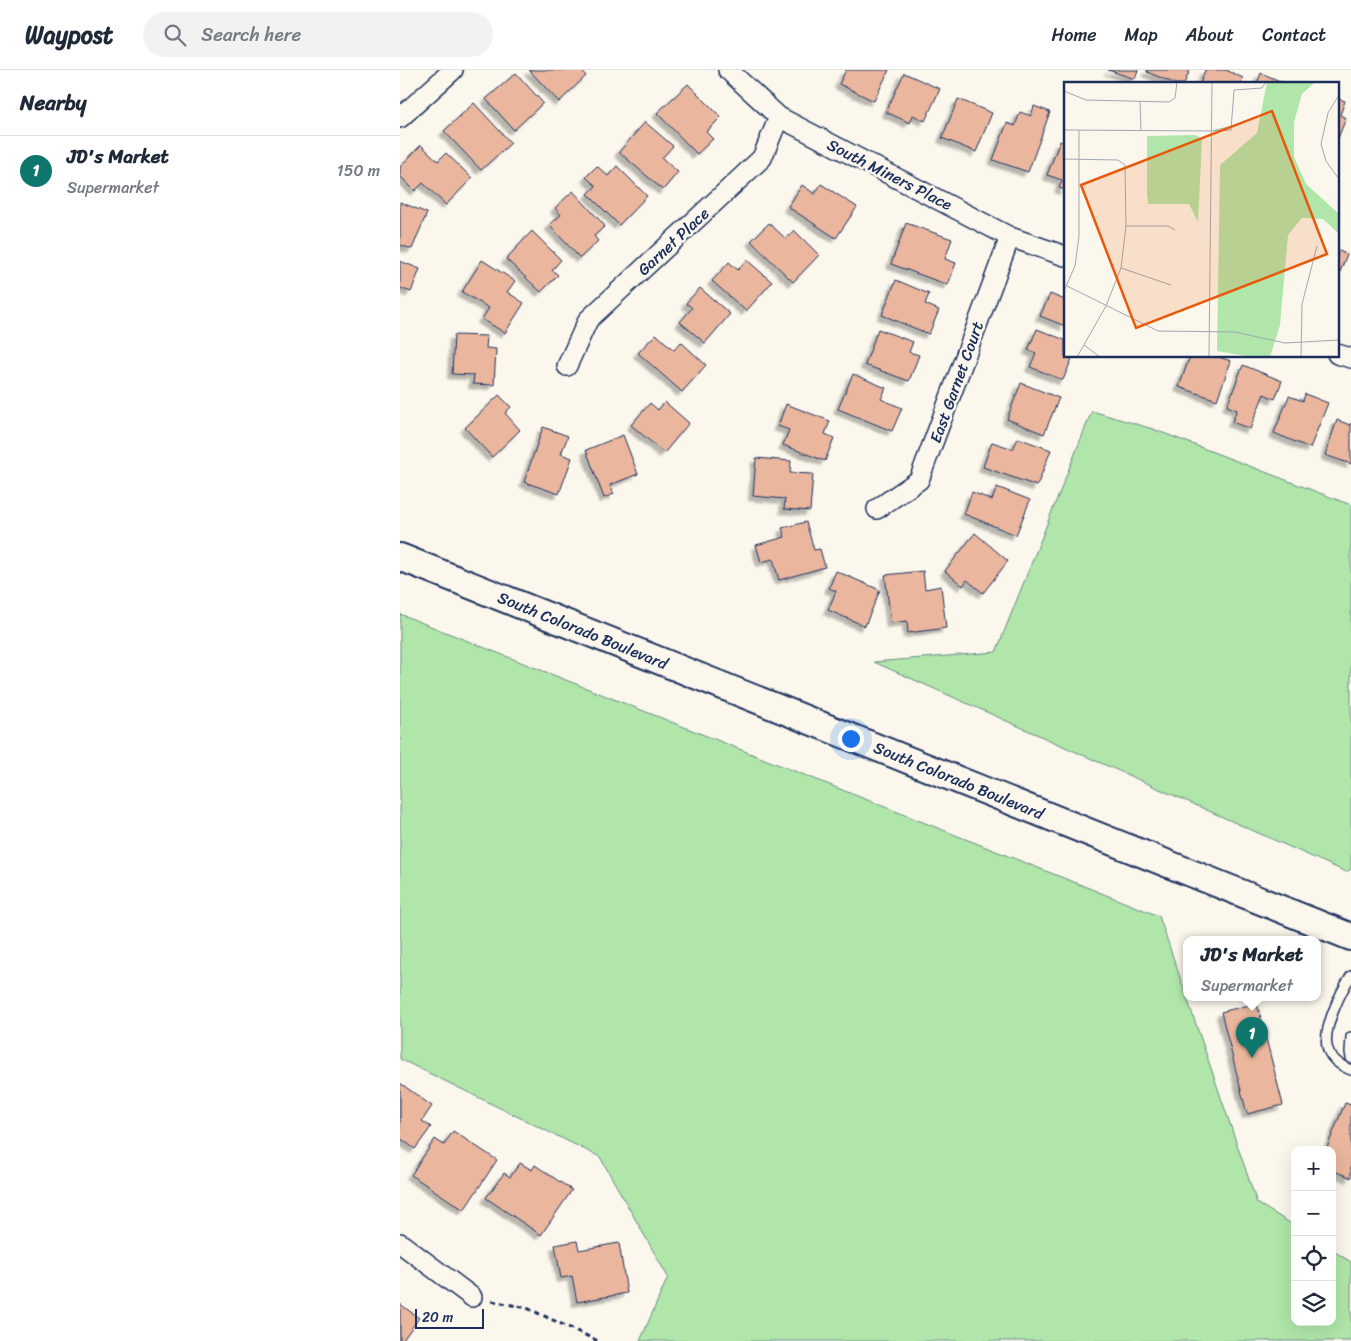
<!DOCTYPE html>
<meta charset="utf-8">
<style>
body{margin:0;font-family:Sriracha,sans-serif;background:#f2f2f3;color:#1f2937}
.controls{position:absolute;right:15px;bottom:15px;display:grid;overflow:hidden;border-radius:10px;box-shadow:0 5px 20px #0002}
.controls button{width:45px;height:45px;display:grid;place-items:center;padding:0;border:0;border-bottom:1px solid #e0e1e3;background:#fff;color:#1f2937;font:25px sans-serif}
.scale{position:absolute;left:15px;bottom:12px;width:69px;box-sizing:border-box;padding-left:5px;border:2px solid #1b2f5e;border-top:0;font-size:14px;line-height:18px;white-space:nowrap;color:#1b2f5e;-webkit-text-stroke:4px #fbf7ec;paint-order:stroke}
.you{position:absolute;left:450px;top:668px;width:18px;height:18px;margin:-12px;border:4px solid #fff;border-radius:50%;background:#1a73e8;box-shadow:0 0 0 8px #1a73e833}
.badge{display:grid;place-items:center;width:32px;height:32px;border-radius:50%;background:#0f766e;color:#fff;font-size:16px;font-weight:700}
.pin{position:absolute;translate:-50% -41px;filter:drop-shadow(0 1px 2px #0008)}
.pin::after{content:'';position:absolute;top:26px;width:18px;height:15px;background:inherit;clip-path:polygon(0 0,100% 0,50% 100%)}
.popup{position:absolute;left:783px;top:866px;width:138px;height:65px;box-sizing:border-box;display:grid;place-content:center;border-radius:10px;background:#fff;filter:drop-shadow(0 1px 4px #0005);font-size:16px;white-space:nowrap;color:#747a83}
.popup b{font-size:19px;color:#1f2937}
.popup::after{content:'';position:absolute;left:50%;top:100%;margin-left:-10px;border:10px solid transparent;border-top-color:#fff}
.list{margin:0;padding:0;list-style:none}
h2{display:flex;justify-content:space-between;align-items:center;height:65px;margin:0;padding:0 20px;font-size:21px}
h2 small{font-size:16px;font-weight:400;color:#747a83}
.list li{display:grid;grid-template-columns:32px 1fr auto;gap:15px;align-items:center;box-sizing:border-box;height:70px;padding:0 20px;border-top:1px solid #e0e1e3}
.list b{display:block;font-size:19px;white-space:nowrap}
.list p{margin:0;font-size:16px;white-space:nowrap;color:#747a83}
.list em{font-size:16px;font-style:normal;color:#747a83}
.icon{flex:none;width:28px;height:28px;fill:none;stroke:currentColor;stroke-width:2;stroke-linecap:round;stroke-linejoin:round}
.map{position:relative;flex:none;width:951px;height:1271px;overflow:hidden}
header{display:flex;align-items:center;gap:30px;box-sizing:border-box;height:70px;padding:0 25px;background:#fff;border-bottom:1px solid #e0e1e3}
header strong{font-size:24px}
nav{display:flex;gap:28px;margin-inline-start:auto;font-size:18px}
.search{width:350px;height:45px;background:#f2f2f3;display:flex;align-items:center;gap:12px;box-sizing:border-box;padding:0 18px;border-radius:28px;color:#747a83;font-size:19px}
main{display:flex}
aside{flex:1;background:#fff}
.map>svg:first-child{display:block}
</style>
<header>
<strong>Waypost</strong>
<div class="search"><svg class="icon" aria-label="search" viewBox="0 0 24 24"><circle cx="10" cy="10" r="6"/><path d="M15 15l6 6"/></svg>Search here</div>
<nav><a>Home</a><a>Map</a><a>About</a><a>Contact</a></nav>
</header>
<main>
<aside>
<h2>Nearby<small></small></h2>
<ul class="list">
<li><span class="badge">1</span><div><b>JD's Market</b><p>Supermarket</p></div><em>150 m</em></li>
</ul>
</aside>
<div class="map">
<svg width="951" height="1271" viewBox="0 0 951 1271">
<defs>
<filter id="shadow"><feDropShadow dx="-4.5" dy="4.5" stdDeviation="1" flood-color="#0004"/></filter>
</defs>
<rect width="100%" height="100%" fill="#fbf7ec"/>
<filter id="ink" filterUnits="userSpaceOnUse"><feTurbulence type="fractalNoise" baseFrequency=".02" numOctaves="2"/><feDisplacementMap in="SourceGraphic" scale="10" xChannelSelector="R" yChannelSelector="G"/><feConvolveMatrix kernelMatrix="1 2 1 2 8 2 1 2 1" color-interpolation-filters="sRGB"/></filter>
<g filter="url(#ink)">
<g fill="#b0e6a9" stroke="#668a84">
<path d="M692 341 753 359 951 435V799L946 802 474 592 596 582Z"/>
<path d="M0 544 759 846 857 1133 895 1156V1252H932V1180L951 1192V1271H240L268 1207 200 1087 0 989Z"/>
</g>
<g fill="#eab69d" stroke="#1b2f5e" filter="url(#shadow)">
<path d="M129 0H181L186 6 159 32Z"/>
<path d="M446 0H489L474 31 439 14Z"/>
<path d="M708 0H738L735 9Z"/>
<path d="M747 0H790L784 14H776L747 2Z"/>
<path d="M805 0H828V1L843 8 840 14H800Z"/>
<path d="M116 3 143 33 114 60 86 29Z"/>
<path d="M504 3 540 19 525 51 513 45 510 53 486 42Z"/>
<path d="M861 3 887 14H857Z"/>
<path d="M288 14 321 47 306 62 313 69 297 84 257 43Z"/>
<path d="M937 28 945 31 940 45 946 48 937 71Z"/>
<path d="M558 29 592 43 576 82 542 68Z"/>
<path d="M74 33 111 73 81 100 44 61Z"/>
<path d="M634 36 650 42 628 102 593 90 607 53 615 56 620 42 631 46Z"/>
<path d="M245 52 273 76 262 88 278 102 263 120 219 82Z"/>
<path d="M660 71 665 73V120L659 118 662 110 647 105Z"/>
<path d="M21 75 38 91 46 83 72 108 46 135 23 113 15 121 0 106V97Z"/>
<path d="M197 96 208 106 217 96 247 126 219 155 188 124 196 116 186 107Z"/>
<path d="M421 114 457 137 436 168 388 137 402 115 415 124Z"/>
<path d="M173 121 205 156 194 166 198 171 180 188 149 155 161 145 155 138Z"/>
<path d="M0 132 27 143 12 179 0 175Z"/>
<path d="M369 153 386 169 394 160 419 185 393 212 351 171Z"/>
<path d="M506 153 552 169 545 189 556 193 548 215 491 194Z"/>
<path d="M132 161 161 190 152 200 158 205 141 222 106 189Z"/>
<path d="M937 180 947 184 937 210Z"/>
<path d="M82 190 115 211 107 222 124 233 105 263 82 249 89 238 62 222Z"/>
<path d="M347 190 372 212 346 241 312 211 329 192 338 200Z"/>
<path d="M0 191 20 199 11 222 0 218Z"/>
<path d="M496 210 529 224 525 234 539 240 529 264 482 245Z"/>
<path d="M300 218 330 244 305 273 280 252 292 238 286 233Z"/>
<path d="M650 224 665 230V256L640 246Z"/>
<path d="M478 259 513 272 509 282 519 285 509 311 465 295Z"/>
<path d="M637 259 665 270V286H673L663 310 630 297 636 283 628 280Z"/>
<path d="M256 264 274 280 281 272 306 295 282 322 238 283Z"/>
<path d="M54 265 87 266 86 278 96 279 94 315 73 314 74 305 52 304Z"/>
<path d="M790 286H816L831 291 817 330 779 317Z"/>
<path d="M843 295 882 311 875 329 864 324 850 359 832 352 837 340 827 336Z"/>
<path d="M453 304 486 318 481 329 502 338 492 361 438 339Z"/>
<path d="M621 313 659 328 644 364 607 349Z"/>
<path d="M905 324 928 333 910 378 874 363 889 326 903 331Z"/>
<path d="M99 325 111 337 105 343 120 360 92 387 65 358Z"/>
<path d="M265 332 289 353 264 383 231 355 250 333 258 340Z"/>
<path d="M386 334 430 351 425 364 434 368 425 391 383 375 389 360 378 356Z"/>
<path d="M937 350 950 355 951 353V394L925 385Z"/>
<path d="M143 357 168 366 161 384 172 388 159 424 124 412Z"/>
<path d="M223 365 238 404 210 415 214 424 204 428 186 380Z"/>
<path d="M618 368 651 380 637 416 583 397 592 372 613 379Z"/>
<path d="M356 388 391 391 390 403 413 404 410 441 384 439 385 429 353 426Z"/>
<path d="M597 417 630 430 616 465 564 444 572 422 592 430Z"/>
<path d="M406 452 414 480 420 479 425 497 379 510 373 489 361 492 356 475 385 467 382 458Z"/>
<path d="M575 463 608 491 583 523 567 510 563 516 545 501Z"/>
<path d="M436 501 480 520 465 556 428 540 436 521 429 518Z"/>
<path d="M523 501 525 519 541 516 546 558 508 563 507 551 491 553 485 505Z"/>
<path d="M857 933 883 1035 847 1044 821 942Z"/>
<path d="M0 1013 32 1036 22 1051 31 1057 15 1079 0 1068Z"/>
<path d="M945 1033 951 1035V1108L932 1100V1080H926Z"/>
<path d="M53 1061 97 1090 64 1140 11 1105 35 1069 44 1075Z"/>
<path d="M120 1093 132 1100 135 1095 172 1120 141 1165 86 1128 104 1103 110 1107Z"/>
<path d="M177 1171 179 1180 219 1173 227 1223 177 1232 172 1206 161 1208 155 1175Z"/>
<path d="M0 1234 19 1248 2 1271H0Z"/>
</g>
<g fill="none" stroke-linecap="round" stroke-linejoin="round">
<defs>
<g id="service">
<path d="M951 906C943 918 938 929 933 942 923 968 921 988 951 1000"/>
<path d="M951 967 950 982 951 988"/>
</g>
<g id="minor">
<path d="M328 0 379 47 610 167 665 186"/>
<path d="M0 48 53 0"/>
<path d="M937 284 951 288"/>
<path d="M167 296 188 250 362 88 379 47"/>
<path d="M477 439 519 410 610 167"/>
<path d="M0 1173 72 1227"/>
</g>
<path id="secondary" d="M0 487 951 867"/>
</defs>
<use href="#service" stroke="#1b2f5e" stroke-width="12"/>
<use href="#minor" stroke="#1b2f5e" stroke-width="22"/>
<use href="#secondary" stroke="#1b2f5e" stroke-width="30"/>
<path stroke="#1b2f5e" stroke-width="3" stroke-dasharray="5 4" stroke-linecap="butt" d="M92 1231 127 1238 198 1271"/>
<use href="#service" stroke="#fbf7ec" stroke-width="9"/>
<use href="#minor" stroke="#fbf7ec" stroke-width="19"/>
<use href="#secondary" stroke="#fbf7ec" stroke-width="26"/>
</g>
</g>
<g text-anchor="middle" stroke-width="5" stroke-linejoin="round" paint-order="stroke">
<g font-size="16" fill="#1b2f5e" stroke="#fbf7ec">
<text transform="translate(490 104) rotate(27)" y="6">South Miners Place</text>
<text transform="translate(273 171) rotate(-43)" y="6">Garnet Place</text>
<text transform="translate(556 312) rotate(-70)" y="6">East Garnet Court</text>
<text transform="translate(183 560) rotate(22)" y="6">South Colorado Boulevard</text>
<text transform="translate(559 710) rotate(22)" y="6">South Colorado Boulevard</text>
</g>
</g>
<g transform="translate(664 12)">
<rect width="275" height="275" fill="#fbf7ec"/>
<path d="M203 0H251L238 12 230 40V75L242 102 275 132V152L259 137 238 136 224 153 216 243 206 275H188L153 269 156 83 193 51ZM132 53 138 57 134 140 125 122H84L83 112V54Z" fill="#b0e6a9"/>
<path fill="none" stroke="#a1a7b3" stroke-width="1" d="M0 9 22 18 105 20 111 16 113 0M275 13 264 31 257 62 262 79 275 97M76 20 77 48M0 48 148 49 168 44M150 49 167 48 170 8 198 6 202 0M0 77 54 78 61 83 62 144 57 186 42 224 13 275M62 144H104L111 148M57 186 107 203M3 204 94 249 171 250 221 261 275 258M0 209 11 184 15 154V48M20 263 36 275M145 275 148 0M237 275 238 222 253 164"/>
<path fill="#e8590c" fill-opacity="0.15" stroke="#e8590c" stroke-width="2.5" d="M208 29 263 172 72 246 17 103Z"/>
<rect width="275" height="275" fill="none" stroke="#1b2f5e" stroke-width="2.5"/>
</g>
</svg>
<div class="controls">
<button>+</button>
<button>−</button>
<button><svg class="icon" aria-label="locate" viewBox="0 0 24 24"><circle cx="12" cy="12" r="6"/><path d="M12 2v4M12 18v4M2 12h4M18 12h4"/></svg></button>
<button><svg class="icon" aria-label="layers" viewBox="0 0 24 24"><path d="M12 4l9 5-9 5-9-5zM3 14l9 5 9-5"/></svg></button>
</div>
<div class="scale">20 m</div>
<div class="you"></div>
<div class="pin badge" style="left:852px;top:988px">1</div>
<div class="popup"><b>JD's Market</b>Supermarket</div>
</div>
</main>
